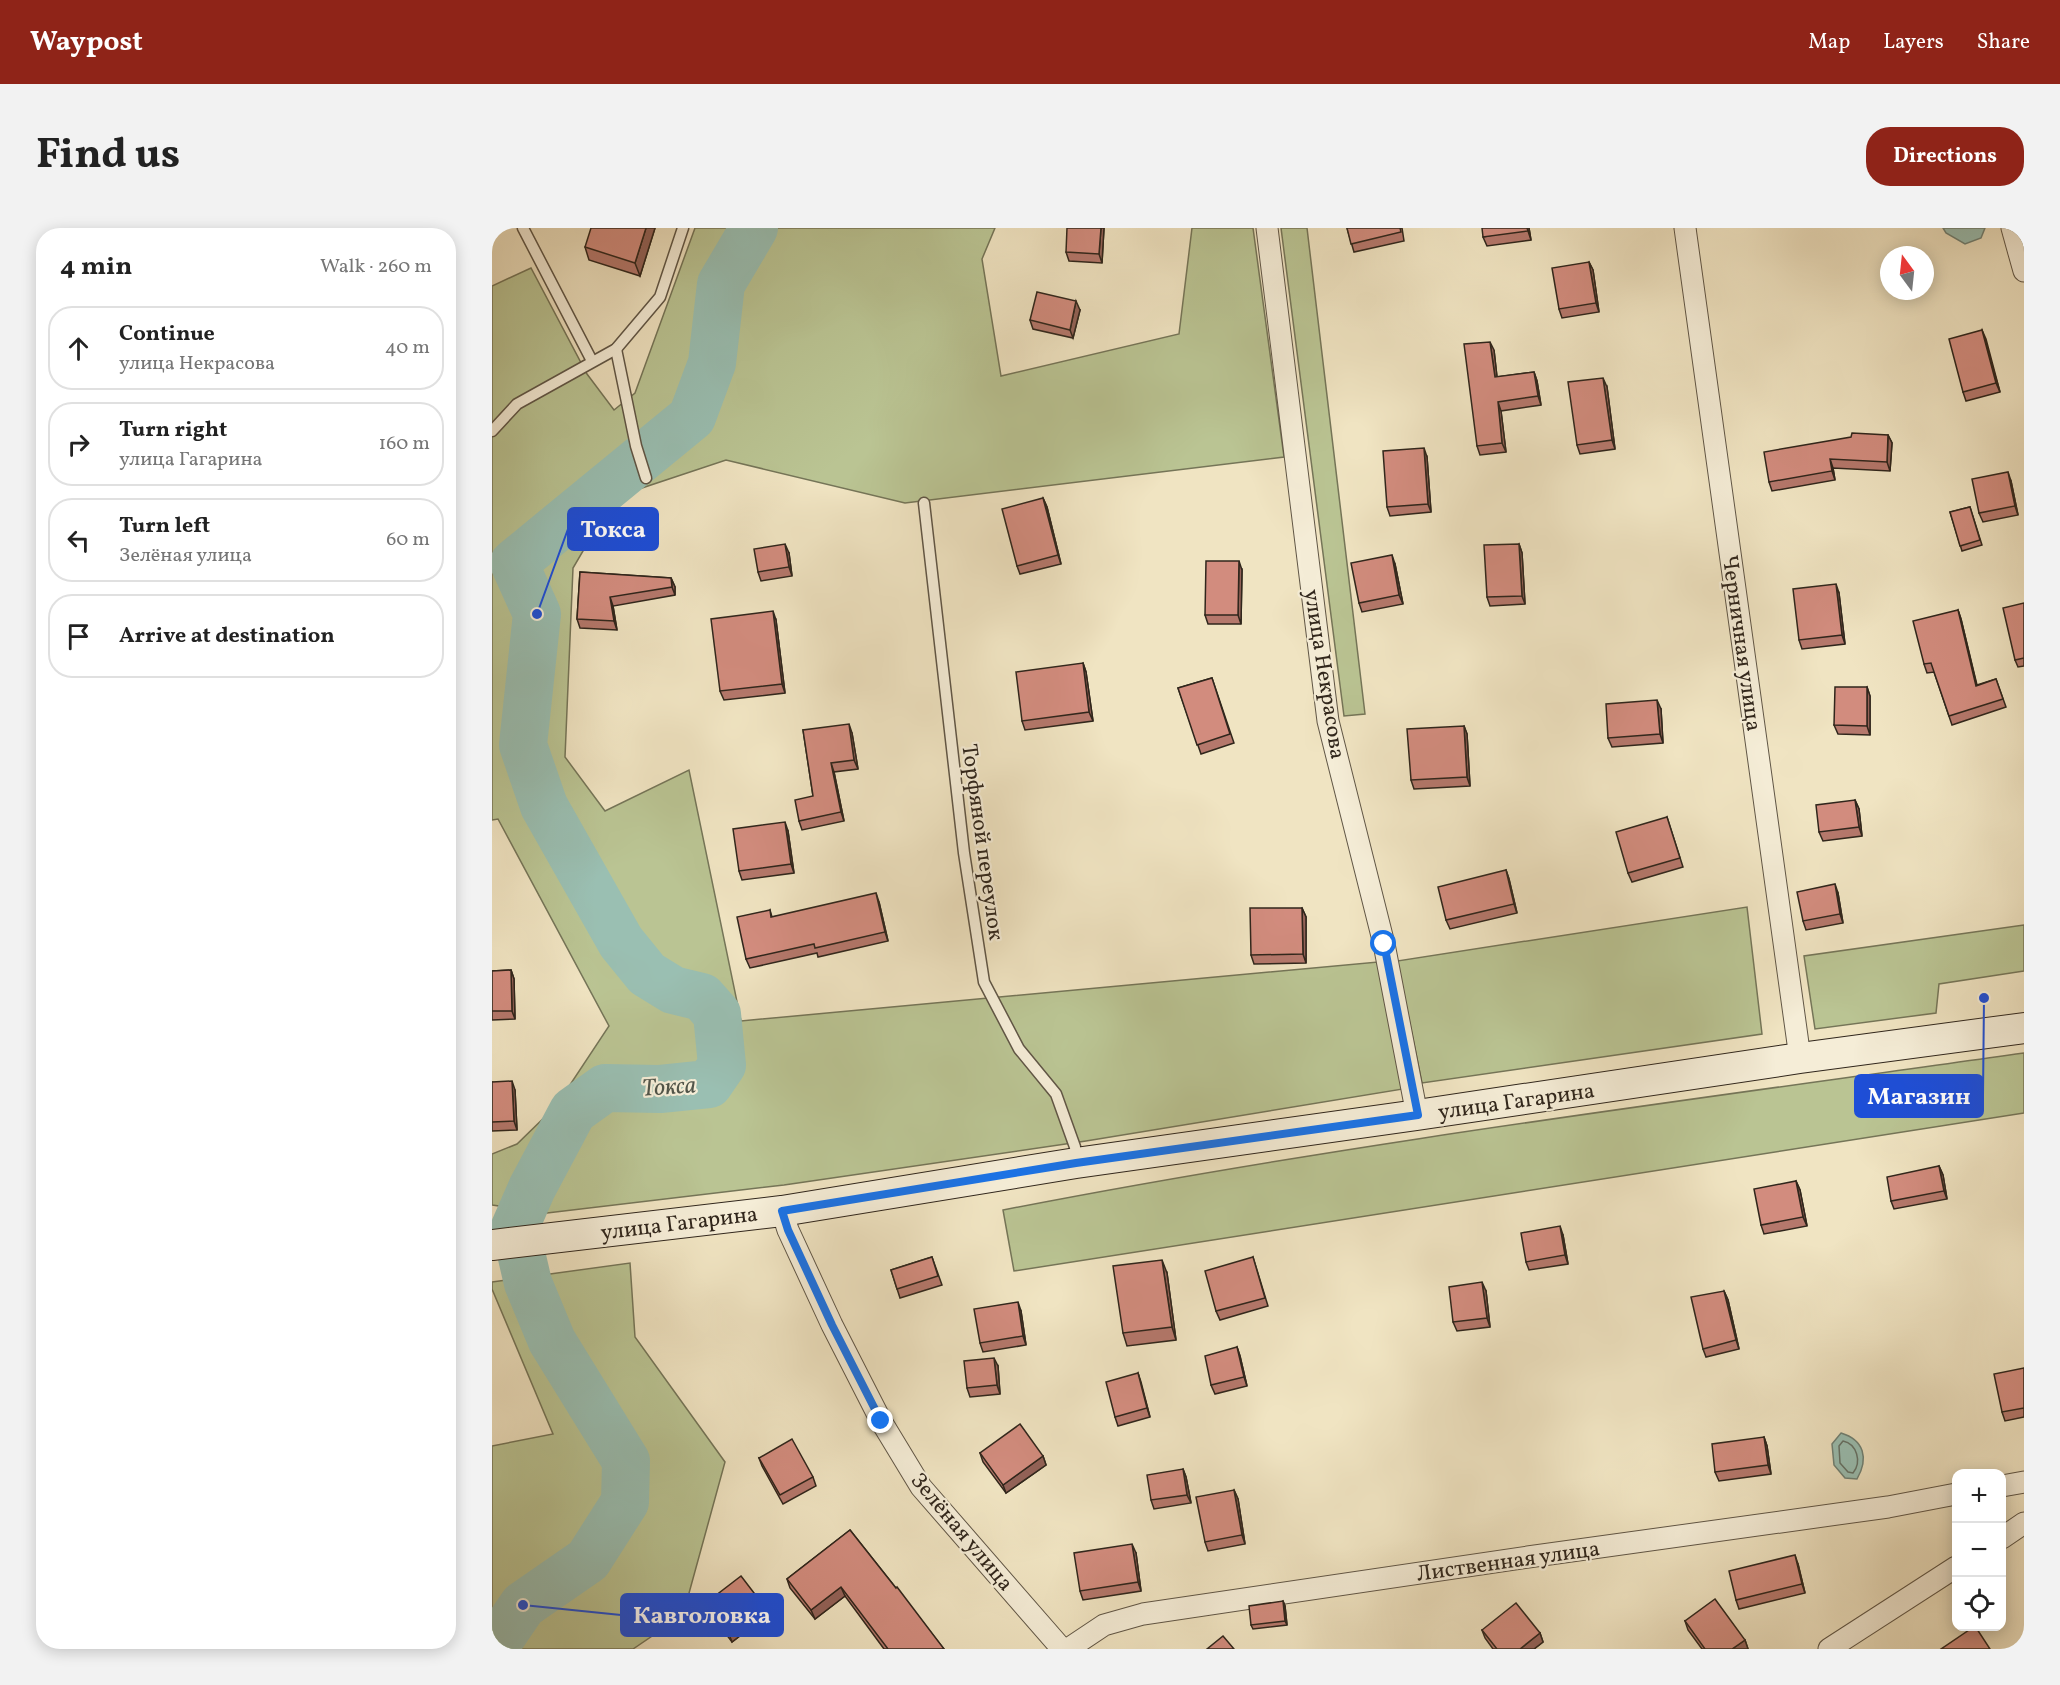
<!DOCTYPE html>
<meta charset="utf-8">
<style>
body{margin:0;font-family:Vollkorn,serif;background:#f2f2f2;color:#222}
.controls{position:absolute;right:18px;bottom:18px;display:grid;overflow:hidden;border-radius:12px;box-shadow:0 3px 15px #0003}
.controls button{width:54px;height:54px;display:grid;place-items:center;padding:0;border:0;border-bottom:2px solid #e0e0e0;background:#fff;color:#222;font:30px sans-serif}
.compass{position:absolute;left:1388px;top:18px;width:54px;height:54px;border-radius:50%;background:#fff;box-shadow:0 3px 15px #0003;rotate:345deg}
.stop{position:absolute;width:18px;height:18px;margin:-14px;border:4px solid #1a73e8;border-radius:50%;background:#fff}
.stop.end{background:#1a73e8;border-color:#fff;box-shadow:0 2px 6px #0008}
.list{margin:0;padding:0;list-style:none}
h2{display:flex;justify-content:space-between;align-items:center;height:78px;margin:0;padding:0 24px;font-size:26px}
h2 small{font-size:20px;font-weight:400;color:#767676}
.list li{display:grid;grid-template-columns:39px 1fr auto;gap:18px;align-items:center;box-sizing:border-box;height:84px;margin:0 12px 12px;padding:0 12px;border:2px solid #e0e0e0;border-radius:24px}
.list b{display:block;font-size:22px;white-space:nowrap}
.list p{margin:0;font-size:20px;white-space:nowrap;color:#767676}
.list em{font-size:20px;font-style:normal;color:#767676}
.icon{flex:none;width:33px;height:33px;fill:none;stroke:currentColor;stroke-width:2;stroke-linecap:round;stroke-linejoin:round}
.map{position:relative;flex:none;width:1532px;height:1421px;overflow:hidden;border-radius:24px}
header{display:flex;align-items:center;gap:36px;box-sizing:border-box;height:84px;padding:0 30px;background:#8f2418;color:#fff}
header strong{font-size:28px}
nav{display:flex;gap:33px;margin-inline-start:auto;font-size:21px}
.intro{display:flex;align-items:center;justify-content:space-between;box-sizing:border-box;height:144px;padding:0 36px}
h1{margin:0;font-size:42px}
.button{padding:15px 27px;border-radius:24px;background:#8f2418;color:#fff;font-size:21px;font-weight:700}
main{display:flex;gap:36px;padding:0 36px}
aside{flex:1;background:#fff;border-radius:24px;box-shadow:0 3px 15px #0003}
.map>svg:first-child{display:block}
</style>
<header>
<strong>Waypost</strong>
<nav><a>Map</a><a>Layers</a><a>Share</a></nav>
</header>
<div class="intro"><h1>Find us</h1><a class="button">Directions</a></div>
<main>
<aside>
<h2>4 min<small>Walk · 260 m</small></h2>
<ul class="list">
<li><svg class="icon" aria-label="ahead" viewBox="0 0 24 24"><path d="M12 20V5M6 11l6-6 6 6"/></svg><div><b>Continue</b><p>улица Некрасова</p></div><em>40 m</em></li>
<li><svg class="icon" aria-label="right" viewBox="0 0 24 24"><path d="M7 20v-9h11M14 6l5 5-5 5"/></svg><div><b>Turn right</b><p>улица Гагарина</p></div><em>160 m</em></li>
<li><svg class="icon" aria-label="left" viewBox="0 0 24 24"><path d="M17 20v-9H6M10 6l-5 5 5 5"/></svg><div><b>Turn left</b><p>Зелёная улица</p></div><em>60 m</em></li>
<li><svg class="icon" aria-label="arrive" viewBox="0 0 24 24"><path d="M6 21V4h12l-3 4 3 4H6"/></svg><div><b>Arrive at destination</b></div></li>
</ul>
</aside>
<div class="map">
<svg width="1532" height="1421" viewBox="0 0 1532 1421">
<rect width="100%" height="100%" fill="#f0e4c2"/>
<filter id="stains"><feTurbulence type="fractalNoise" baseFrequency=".00333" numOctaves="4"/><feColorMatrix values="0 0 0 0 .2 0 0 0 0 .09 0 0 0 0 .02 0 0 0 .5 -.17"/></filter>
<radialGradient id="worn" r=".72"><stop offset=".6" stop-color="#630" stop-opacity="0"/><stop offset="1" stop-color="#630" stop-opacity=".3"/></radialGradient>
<g fill="#bac493" stroke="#757558" stroke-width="1.5">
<path d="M203 0H503L490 31 509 148 687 106 700 0H761L792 229 413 275 234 232 138 264 98 311 81 340 73 529 113 583 197 542 249 793 886 734 911 861 594 913 292 957 55 985 0 977V926L25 916 64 878 117 798 6 591 0 592V58L39 40 95 146 122 182 143 165Z"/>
<path d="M789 0H815L873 486 852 488Z"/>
<path d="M1255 679 1270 806 930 855 905 733Z"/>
<path d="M1532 697V743L1447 756 1444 785 1323 801 1312 728Z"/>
<path d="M1532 825V885L522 1043 511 982C849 916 1191 873 1532 825Z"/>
<path d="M138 1035 143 1109 233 1234 191 1387 141 1421H0V1218L61 1206 0 1061V1054Z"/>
</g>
<g fill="#9abfb2" stroke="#708276" stroke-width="1.5">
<path d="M1451 0H1493L1489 10 1473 16 1454 5Z"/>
<path d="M1349 1205C1372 1212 1377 1230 1365 1251L1353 1250 1342 1237 1340 1216Z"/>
</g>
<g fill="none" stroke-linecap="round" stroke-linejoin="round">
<path stroke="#657267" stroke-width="1.5" d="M1351 1213C1365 1216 1370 1234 1361 1245L1356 1244 1348 1235 1347 1218Z"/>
<path stroke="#9abfb2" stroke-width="48" d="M1 1421 31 1377 96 1332 133 1274 134 1233 60 1113 36 1055 23 999 40 960 81 883 113 860 168 861 217 856 230 837 225 786 210 769 181 762 155 746 129 714 52 578 31 517 45 386 22 335 200 189 220 135 229 56 262 0"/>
<defs>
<g id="lane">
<path d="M31 0 100 133"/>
<path d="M124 121 144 218 154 250"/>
<path d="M0 203 25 176 124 121 168 69 191 0"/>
<path d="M432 275 472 625 492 754 527 821 564 866 583 919 584 934"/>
</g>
<g id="street">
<path d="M775 0 836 493 892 716 925 887"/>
<path d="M1193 0 1308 830"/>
<path d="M1520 0 1532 43"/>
<path d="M290 983 296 1002 340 1097 389 1193 429 1259 570 1421"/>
<path d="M1510 1258 1532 1254"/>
<path d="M1510 1310 1532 1295"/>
<path d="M576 1421 612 1397 651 1386 1036 1329 1396 1279 1464 1266"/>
<path d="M1337 1421 1464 1339"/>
</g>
<path id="secondary" d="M0 1017 290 983 584 935 925 887 1308 830 1532 800"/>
</defs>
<use href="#lane" stroke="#605646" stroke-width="13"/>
<use href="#street" stroke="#605646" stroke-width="23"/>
<use href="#secondary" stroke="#30261c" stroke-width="32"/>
<use href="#lane" stroke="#f5edd7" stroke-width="10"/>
<use href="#street" stroke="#f5edd7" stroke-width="21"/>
<use href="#secondary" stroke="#f5edd7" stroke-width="30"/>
</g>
<g fill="#b5786c" stroke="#30261c" stroke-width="1.5">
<path d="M163 0 148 48 97 32 93 19Z"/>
<path d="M612 0 610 35 577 33 574 24Z"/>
<path d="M855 0H910L912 13 862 24Z"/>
<path d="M1037 0 1039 12 995 18 991 9Z"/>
<path d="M1097 34 1101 42 1107 84 1070 90 1067 81Z"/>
<path d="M588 82 581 110 541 101 538 92Z"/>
<path d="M1490 102 1508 164 1474 173 1471 164Z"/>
<path d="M1002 122 1005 149 1042 144 1045 153 1049 177 1009 183 1014 224 988 227 985 218Z"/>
<path d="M1115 159 1123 221 1088 226 1085 217Z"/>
<path d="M1396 207 1400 215 1398 243 1341 240 1343 252 1280 263 1277 254Z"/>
<path d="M935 229 939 284 898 288 895 279Z"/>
<path d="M1519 253 1526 287 1491 294 1487 285Z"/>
<path d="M551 270 555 279 569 336 528 346 525 338Z"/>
<path d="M1478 279 1490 317 1470 323 1458 284Z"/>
<path d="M1027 316 1030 325 1033 376 998 378 995 369Z"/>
<path d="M297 325 300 348 269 353 266 344Z"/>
<path d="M903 336 911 376 870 384 867 375Z"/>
<path d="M750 342 749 396H716L713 387Z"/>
<path d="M88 344 179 350 183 359V367L121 378 125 402 88 400 85 391Z"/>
<path d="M1347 365 1353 416 1310 421 1307 412Z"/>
<path d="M1532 375V438L1526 439 1523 432Z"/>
<path d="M1466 382 1469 391 1485 457 1504 451 1514 479 1460 497 1442 444 1435 445 1432 436Z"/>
<path d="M284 392 293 465 232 472 228 463Z"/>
<path d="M591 435 594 444 601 493 533 502 530 493Z"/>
<path d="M720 450 742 515 709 526 686 460Z"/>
<path d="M1375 459 1378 468V507L1346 506 1342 497Z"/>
<path d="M1169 481 1171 515 1120 519 1116 510Z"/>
<path d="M972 498 975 506 978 558 922 561 919 552Z"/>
<path d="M311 502 360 505 366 541 342 544 352 593 310 602 307 593 321 568Z"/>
<path d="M1363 572 1367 581 1370 608 1331 613 1327 604Z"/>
<path d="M1175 589 1191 639 1140 654 1136 645Z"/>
<path d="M296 603 302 645 250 652 247 643Z"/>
<path d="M1014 642 1017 651 1025 685 958 701 954 692Z"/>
<path d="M1346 665 1351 695 1314 702 1311 693Z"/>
<path d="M387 674 396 713 326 729 325 725 258 740 254 731 278 682 280 689Z"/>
<path d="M810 680 814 689V735L762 736 759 727Z"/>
<path d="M19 742 22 751 23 791 0 792V743Z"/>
<path d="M0 854 23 862 25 902 0 903Z"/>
<path d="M1447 938 1451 947 1455 971 1402 981 1399 973Z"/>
<path d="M1304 953 1308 962 1315 998 1272 1006 1269 997Z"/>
<path d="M1071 1007 1076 1036 1037 1042 1034 1034Z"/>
<path d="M440 1029 450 1057 408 1070 399 1042Z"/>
<path d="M761 1029 776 1078 728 1092 724 1083Z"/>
<path d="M675 1045 684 1112 635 1118 631 1105Z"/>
<path d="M994 1063 998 1099 965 1103 961 1094Z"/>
<path d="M1232 1063 1236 1072 1247 1121 1214 1129 1211 1121Z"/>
<path d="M529 1083 534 1117 491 1124 488 1115Z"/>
<path d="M745 1119 748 1128 755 1158 723 1166 719 1157Z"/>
<path d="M506 1138 508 1166 478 1169 475 1160Z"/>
<path d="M1532 1140V1189L1513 1193 1510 1184Z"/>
<path d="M646 1145 658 1189 626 1198 623 1189Z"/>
<path d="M1272 1209 1275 1218 1279 1246 1227 1253 1223 1244Z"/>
<path d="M488 1225 551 1228 554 1237 514 1265 491 1234Z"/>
<path d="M267 1230 321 1249 324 1258 291 1276 270 1238Z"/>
<path d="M691 1241 694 1249 699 1275 662 1281 659 1272Z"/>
<path d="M742 1262 746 1271 753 1316 716 1323 713 1314Z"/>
<path d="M358 1302 452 1421H392L353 1368 323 1391 298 1360 295 1351Z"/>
<path d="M644 1325 649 1363 591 1372 588 1363Z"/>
<path d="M1306 1336 1313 1365 1247 1381 1244 1372Z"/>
<path d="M791 1373 793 1378 795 1397 761 1401 759 1397Z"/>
<path d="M214 1375 272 1378 275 1387 240 1414 217 1384Z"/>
<path d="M1193 1393 1253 1412 1256 1421H1210L1196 1402Z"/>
<path d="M990 1402 1048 1405 1051 1414 1042 1421H1001L993 1410Z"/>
</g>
<g fill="#936258" stroke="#30261c" stroke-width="1.5">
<path d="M154 0H163L148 48 143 35Z"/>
<path d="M609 0H612L610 35 607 26Z"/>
<path d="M1035 0H1037L1039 12Z"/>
<path d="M1097 34 1101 42 1107 84 1104 75Z"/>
<path d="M584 73 588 82 581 110 578 102Z"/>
<path d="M1490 102 1494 111 1508 164 1504 155Z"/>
<path d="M998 114 1002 122 1006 158 1003 149Z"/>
<path d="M1042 144 1045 153 1049 177 1046 168Z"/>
<path d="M1111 150 1115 159 1123 221 1120 212Z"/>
<path d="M1006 174 1009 183 1014 224 1010 215Z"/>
<path d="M1396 207 1400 215 1398 243 1395 234Z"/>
<path d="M932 220 935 229 939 284 936 276Z"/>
<path d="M1338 231 1341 240 1343 252 1340 243Z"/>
<path d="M1516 244 1519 253 1526 287 1523 278Z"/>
<path d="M551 270 555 279 569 336 566 327Z"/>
<path d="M293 316 297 325 300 348 297 339Z"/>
<path d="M1027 316 1030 325 1033 376 1030 368Z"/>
<path d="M900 327 903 336 911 376 907 367Z"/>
<path d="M747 333 750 342 749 396 746 387Z"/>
<path d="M179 350 183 359V367L180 359Z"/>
<path d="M1344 356 1347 365 1353 416 1350 407Z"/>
<path d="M118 369 121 378 125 402 122 393Z"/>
<path d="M1466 382 1469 391 1487 467 1484 458Z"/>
<path d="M281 383 284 392 293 465 290 456Z"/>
<path d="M591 435 594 444 601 493 597 484Z"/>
<path d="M1375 459 1378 468V507L1375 498Z"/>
<path d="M1165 472 1169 481 1171 515 1168 506Z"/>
<path d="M357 496 360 505 366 541 362 532Z"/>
<path d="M972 498 975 506 978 558 975 549Z"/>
<path d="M339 535 342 544 352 593 349 584Z"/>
<path d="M1363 572 1367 581 1370 608 1367 599Z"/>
<path d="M293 594 296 603 302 645 299 636Z"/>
<path d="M1014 642 1017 651 1025 685 1022 676Z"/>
<path d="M1343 656 1346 665 1351 695 1348 686Z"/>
<path d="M384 665 387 674 396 713 393 704Z"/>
<path d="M810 680 814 689V735L811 726Z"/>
<path d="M19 742 22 751 23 791 20 783Z"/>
<path d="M20 853 23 862 25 902 22 893Z"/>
<path d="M1447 938 1451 947 1455 971 1452 963Z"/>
<path d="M1304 953 1308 962 1315 998 1311 989Z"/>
<path d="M1068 998 1071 1007 1076 1036 1073 1027Z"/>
<path d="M670 1032 675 1045 684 1112 680 1099Z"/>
<path d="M990 1054 994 1063 998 1099 995 1090Z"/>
<path d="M1232 1063 1236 1072 1247 1121 1244 1112Z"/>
<path d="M526 1074 529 1083 534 1117 531 1108Z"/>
<path d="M745 1119 748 1128 755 1158 752 1149Z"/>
<path d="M502 1130 506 1138 508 1166 505 1157Z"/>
<path d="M646 1145 649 1154 658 1189 655 1180Z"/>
<path d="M1272 1209 1275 1218 1279 1246 1276 1237Z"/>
<path d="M551 1228 554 1237 514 1265 511 1257Z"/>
<path d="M691 1241 694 1249 699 1275 695 1267Z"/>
<path d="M742 1262 746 1271 753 1316 750 1307Z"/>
<path d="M640 1316 644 1325 649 1363 646 1354Z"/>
<path d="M1303 1327 1306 1336 1313 1365 1310 1356Z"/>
<path d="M349 1359 353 1368 323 1391 319 1382Z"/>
<path d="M791 1373 793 1378 795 1397 793 1393Z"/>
<path d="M272 1378 275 1387 240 1414 237 1406Z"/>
<path d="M1048 1405 1051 1414 1042 1421H1028Z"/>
<path d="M1253 1412 1256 1421H1240Z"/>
</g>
<g fill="#d28c7e" stroke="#30261c" stroke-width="1.5">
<path d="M99 0H154L143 35 93 19Z"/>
<path d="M575 0H609L607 26 574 24Z"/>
<path d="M855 0H908L909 4 859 16Z"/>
<path d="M990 0H1035L1036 3 991 9Z"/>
<path d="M1097 34 1104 75 1067 81 1060 40Z"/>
<path d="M545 64 584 73 578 102 538 92Z"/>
<path d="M1490 102 1504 155 1471 164 1457 111Z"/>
<path d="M998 114 1003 149 1042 144 1046 168 1006 174 1010 215 985 218 972 116Z"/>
<path d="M1111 150 1120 212 1085 217 1076 154Z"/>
<path d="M1360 205 1396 207 1395 234 1338 231 1340 243 1277 254 1272 224 1359 209Z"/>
<path d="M932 220 936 276 895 279 891 223Z"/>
<path d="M1516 244 1523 278 1487 285 1480 251Z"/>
<path d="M551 270 566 327 525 338 510 281Z"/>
<path d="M1478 279 1488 312 1468 318 1458 284Z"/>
<path d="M293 316 297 339 266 344 262 321Z"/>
<path d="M1027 316 1030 368 995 369 992 317Z"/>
<path d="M900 327 907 367 867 375 859 335Z"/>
<path d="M714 333H747L746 387H713Z"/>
<path d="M88 344 179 350 180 359 118 369 122 393 85 391Z"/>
<path d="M1344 356 1350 407 1307 412 1301 361Z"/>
<path d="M1532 375V430L1523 432 1511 380Z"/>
<path d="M1466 382 1484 458 1504 451 1511 471 1457 488 1439 435 1432 436 1421 393Z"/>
<path d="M281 383 290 456 228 463 219 391Z"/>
<path d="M591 435 597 484 530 493 524 444Z"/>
<path d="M720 450 738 506 705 517 686 460Z"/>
<path d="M1343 459H1375V498L1342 497Z"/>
<path d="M1165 472 1168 506 1116 510 1114 476Z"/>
<path d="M357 496 362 532 339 535 349 584 307 593 303 572 321 568 311 502Z"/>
<path d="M972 498 975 549 919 552 915 501Z"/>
<path d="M1363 572 1367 599 1327 604 1324 577Z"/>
<path d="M1175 589 1188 630 1136 645 1124 604Z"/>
<path d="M293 594 299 636 247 643 241 601Z"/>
<path d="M1014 642 1022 676 954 692 946 659Z"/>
<path d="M1343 656 1348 686 1311 693 1305 664Z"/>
<path d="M384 665 393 704 323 720 322 716 254 731 245 689 278 682 279 689Z"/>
<path d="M758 680H810L811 726 759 727Z"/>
<path d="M19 742 20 783H0V743Z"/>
<path d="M20 853 22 893 0 894V854Z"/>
<path d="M1447 938 1452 963 1399 973 1395 949Z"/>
<path d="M1304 953 1311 989 1269 997 1262 961Z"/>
<path d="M1068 998 1073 1027 1034 1034 1029 1005Z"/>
<path d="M440 1029 446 1048 405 1061 399 1042Z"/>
<path d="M761 1029 773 1070 724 1083 713 1043Z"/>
<path d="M670 1032 680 1099 631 1105 621 1038Z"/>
<path d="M990 1054 995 1090 961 1094 957 1059Z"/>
<path d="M1232 1063 1244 1112 1211 1121 1199 1069Z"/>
<path d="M526 1074 531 1108 488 1115 482 1081Z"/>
<path d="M745 1119 752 1149 719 1157 713 1128Z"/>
<path d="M502 1130 505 1157 475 1160 472 1133Z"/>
<path d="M1532 1140V1180L1510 1184 1502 1146Z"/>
<path d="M646 1145 655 1180 623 1189 614 1154Z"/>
<path d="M528 1196 551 1228 511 1257 488 1225Z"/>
<path d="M1272 1209 1276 1237 1223 1244 1220 1216Z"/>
<path d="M300 1211 321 1249 288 1267 267 1230Z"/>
<path d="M691 1241 695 1267 659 1272 655 1247Z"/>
<path d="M742 1262 750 1307 713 1314 704 1269Z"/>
<path d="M358 1302 404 1360 405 1359 452 1421H396L349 1359 319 1382 295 1351Z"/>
<path d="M640 1316 646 1354 588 1363 582 1325Z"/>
<path d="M1303 1327 1310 1356 1244 1372 1237 1343Z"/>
<path d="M249 1348 272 1378 237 1406 214 1375Z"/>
<path d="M1223 1371 1253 1412 1240 1421H1213L1193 1393Z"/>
<path d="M791 1373 793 1393 759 1397 757 1378Z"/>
<path d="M1024 1375 1048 1405 1028 1421H1005L990 1402Z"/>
<path d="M1483 1398 1498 1421H1449Z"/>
<path d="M731 1408 742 1421H715Z"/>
</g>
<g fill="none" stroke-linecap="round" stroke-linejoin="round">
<path stroke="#1a73e8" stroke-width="8" d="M389 1193 340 1097 296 1002 290 983 584 935 926 887 892 716"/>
</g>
<g text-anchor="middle" stroke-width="4.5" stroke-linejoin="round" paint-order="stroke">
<g font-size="22" fill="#30261c" stroke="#f5edd7">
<text transform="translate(1251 415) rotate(82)" y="8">Черничная улица</text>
<text transform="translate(834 446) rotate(81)" y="8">улица Некрасова</text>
<text transform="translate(492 614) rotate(82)" y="8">Торфяной переулок</text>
<text transform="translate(1024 872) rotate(-8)" y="8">улица Гагарина</text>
<text transform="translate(187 994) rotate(-7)" y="8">улица Гагарина</text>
<text transform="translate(471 1303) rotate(50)" y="8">Зелёная улица</text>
<text transform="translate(1016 1332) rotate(-8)" y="8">Лиственная улица</text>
</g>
<g font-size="24" font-style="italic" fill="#505449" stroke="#f5edd7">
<text transform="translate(177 858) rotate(-4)" y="8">Токса</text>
</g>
</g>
<path fill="none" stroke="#1d4ed8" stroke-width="2" d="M45 386L76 301M1492 770L1491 868M31 1377L129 1387"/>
<g fill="#1d4ed8" stroke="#f5edd7" stroke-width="2">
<circle cx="45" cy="386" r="6"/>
<circle cx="1492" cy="770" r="6"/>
<circle cx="31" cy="1377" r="6"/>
</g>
<g fill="#1d4ed8" stroke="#1d4ed8" stroke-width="2">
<rect x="76" y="280" width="90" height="42" rx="6"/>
<rect x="1363" y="847" width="128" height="42" rx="6"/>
<rect x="129" y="1366" width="162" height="42" rx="6"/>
</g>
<g font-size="24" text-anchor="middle" font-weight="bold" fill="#fff">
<text x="121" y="309">Токса</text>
<text x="1427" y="876">Магазин</text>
<text x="210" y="1395">Кавголовка</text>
</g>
<rect width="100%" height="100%" filter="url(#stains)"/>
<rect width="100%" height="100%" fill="url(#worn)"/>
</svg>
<div class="controls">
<button>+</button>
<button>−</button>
<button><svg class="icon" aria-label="locate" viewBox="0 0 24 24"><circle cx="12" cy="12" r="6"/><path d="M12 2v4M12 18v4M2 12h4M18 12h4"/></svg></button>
</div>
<svg class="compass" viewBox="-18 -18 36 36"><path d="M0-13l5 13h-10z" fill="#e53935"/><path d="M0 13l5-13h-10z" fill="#767676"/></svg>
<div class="stop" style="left:892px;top:716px"></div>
<div class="stop end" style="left:389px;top:1193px"></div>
</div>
</main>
